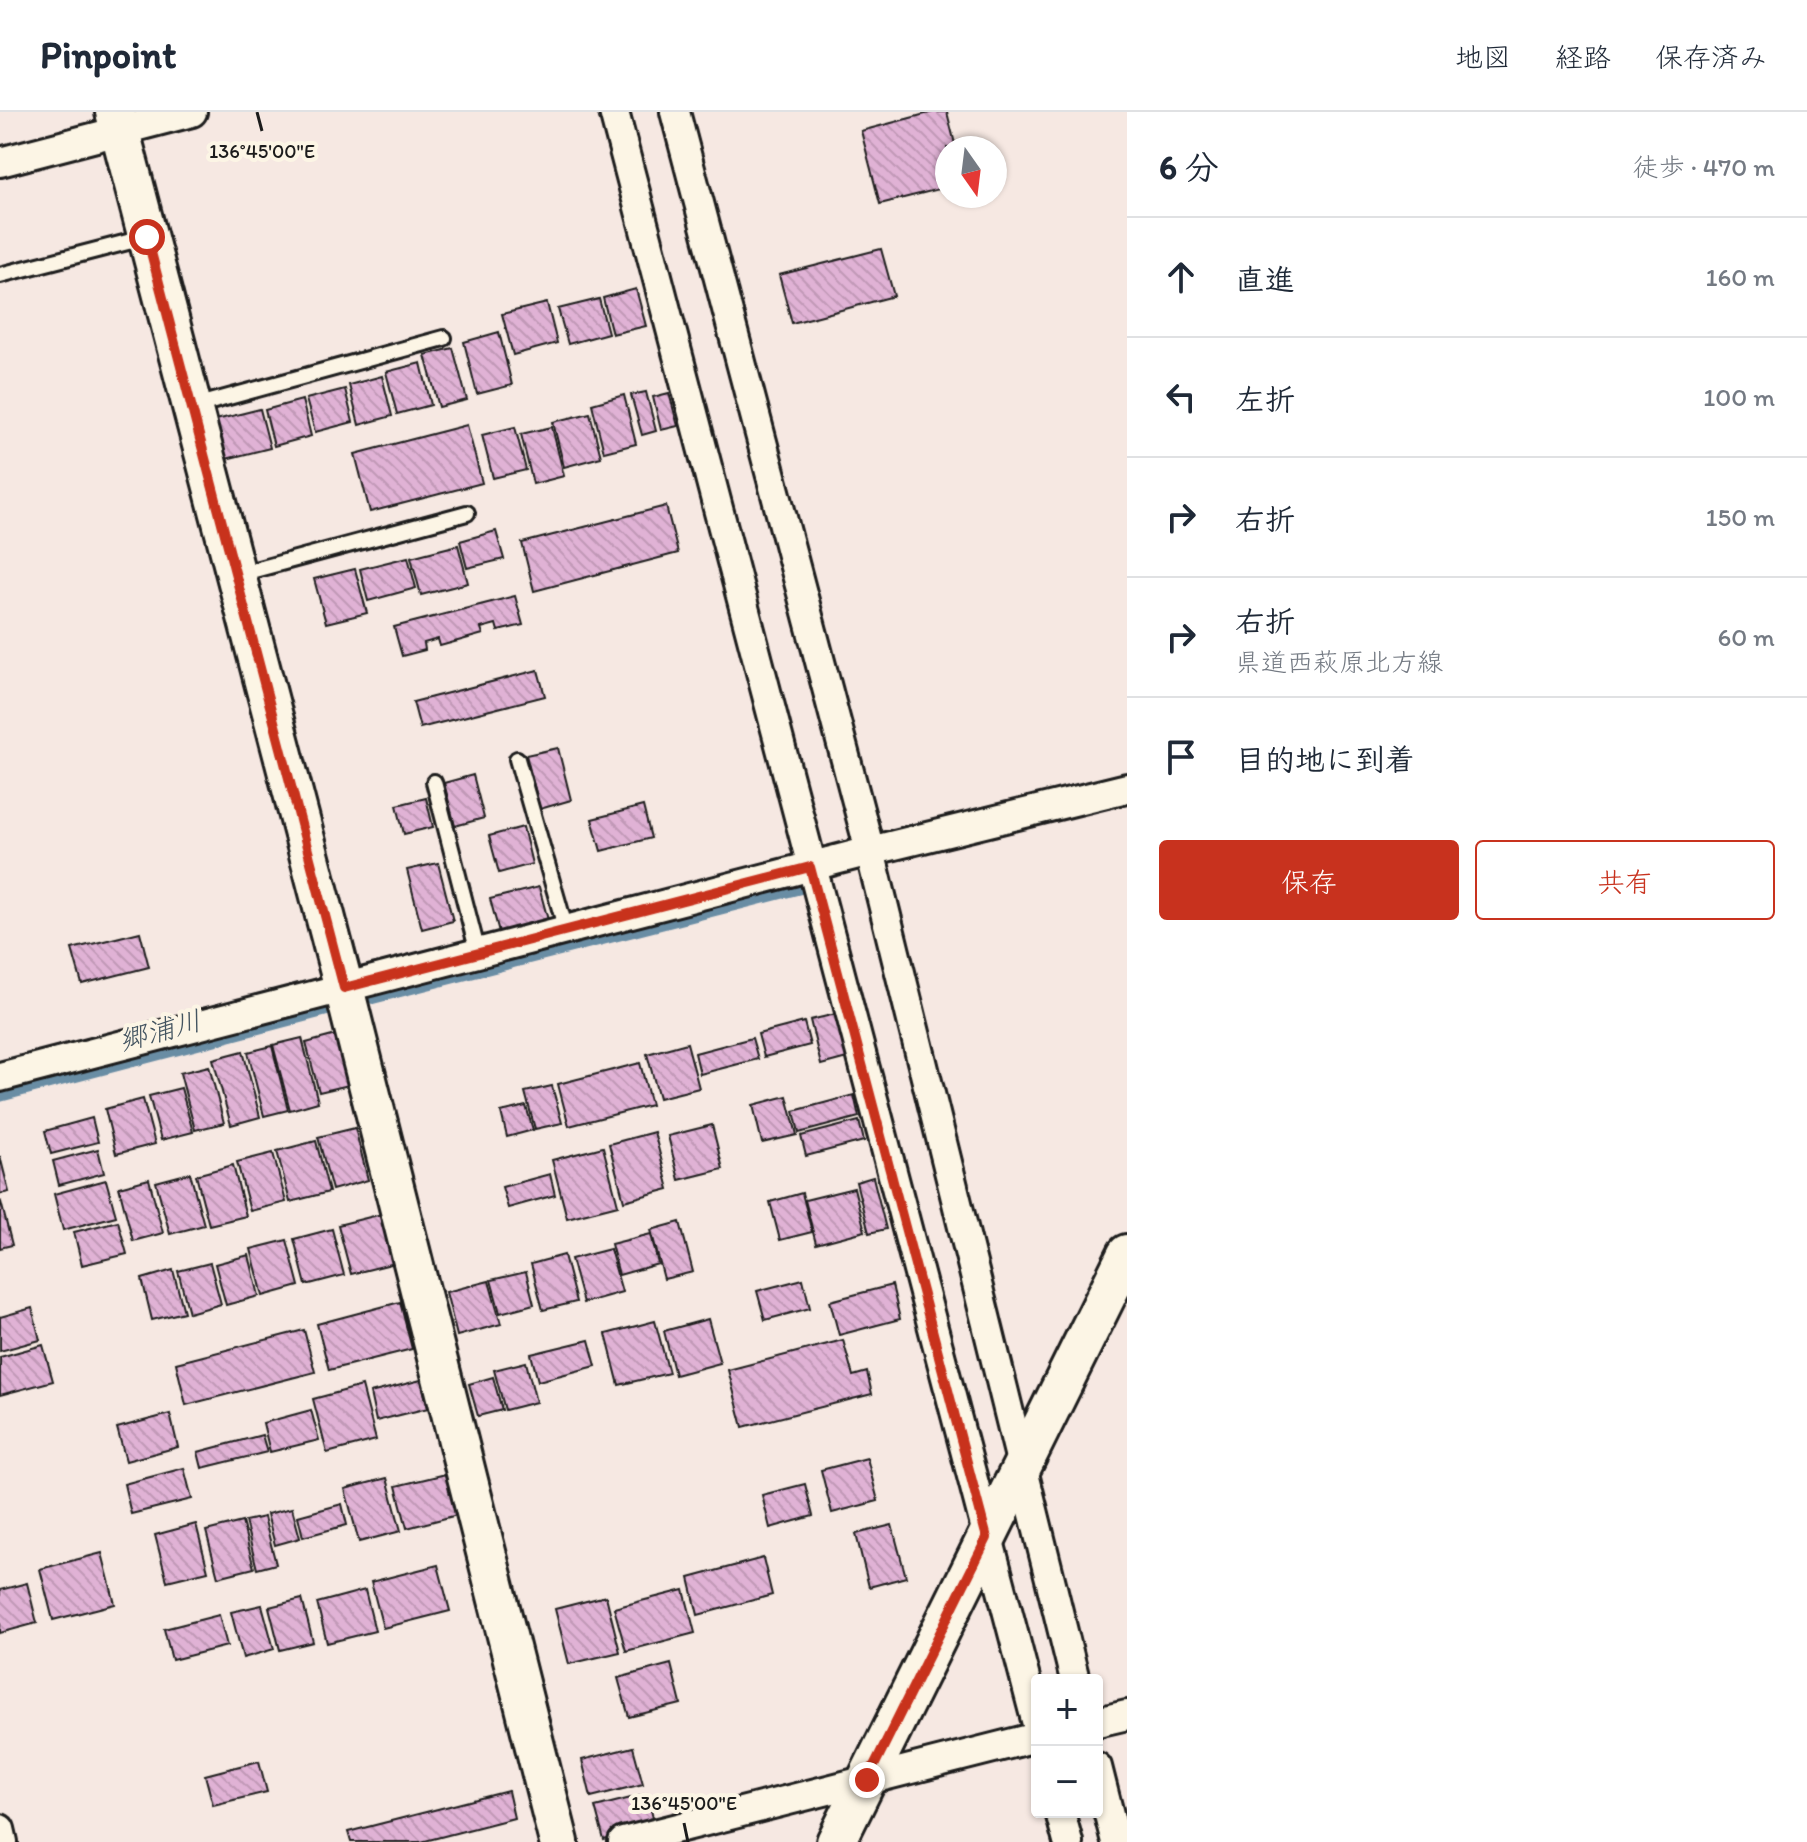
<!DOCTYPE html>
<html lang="ja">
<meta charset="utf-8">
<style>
body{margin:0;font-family:Itim,"Klee One",sans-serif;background:#f6f6f7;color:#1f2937}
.controls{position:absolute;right:24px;bottom:24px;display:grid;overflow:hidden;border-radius:8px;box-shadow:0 2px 6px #0004}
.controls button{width:72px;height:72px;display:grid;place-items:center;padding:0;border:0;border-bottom:2px solid #e0e1e3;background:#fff;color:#1f2937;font:40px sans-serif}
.compass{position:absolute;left:935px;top:24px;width:72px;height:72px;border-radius:50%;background:#fff;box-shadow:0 2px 6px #0004;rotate:166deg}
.stop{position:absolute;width:24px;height:24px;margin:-18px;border:6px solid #c8321e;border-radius:50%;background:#fff}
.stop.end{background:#c8321e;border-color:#fff;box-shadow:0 2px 8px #0008}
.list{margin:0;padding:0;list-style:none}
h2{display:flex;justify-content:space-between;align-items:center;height:104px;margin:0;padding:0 32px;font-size:34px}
h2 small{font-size:26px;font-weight:400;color:#747a83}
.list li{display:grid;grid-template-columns:52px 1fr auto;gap:24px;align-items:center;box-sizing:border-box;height:120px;padding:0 32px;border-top:2px solid #e0e1e3}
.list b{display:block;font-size:30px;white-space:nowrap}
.list p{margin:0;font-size:26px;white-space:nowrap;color:#747a83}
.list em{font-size:26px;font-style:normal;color:#747a83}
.actions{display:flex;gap:16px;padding:24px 32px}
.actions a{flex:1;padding:18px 0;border:2px solid #c8321e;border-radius:8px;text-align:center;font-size:28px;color:#c8321e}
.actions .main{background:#c8321e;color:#fff}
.icon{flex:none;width:44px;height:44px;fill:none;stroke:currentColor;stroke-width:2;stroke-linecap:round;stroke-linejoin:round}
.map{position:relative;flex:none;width:1127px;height:1730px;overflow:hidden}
header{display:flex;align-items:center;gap:48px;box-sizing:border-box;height:112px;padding:0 40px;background:#fff;border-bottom:2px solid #e0e1e3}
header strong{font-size:38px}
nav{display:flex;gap:44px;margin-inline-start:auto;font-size:28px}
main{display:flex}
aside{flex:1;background:#fff}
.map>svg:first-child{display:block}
</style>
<header>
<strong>Pinpoint</strong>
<nav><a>地図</a><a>経路</a><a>保存済み</a></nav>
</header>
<main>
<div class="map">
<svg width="1127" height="1730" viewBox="0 0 1127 1730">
<defs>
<pattern id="building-back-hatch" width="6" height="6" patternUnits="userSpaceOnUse" patternTransform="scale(2)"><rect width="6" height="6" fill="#e0b2d5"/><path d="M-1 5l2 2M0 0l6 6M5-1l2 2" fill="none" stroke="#c098b6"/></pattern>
</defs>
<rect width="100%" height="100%" fill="#f6e8e2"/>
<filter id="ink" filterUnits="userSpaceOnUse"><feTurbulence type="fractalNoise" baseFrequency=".0125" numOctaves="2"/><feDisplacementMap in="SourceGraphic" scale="16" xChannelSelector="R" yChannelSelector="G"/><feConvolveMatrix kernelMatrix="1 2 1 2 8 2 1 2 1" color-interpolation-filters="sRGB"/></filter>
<g filter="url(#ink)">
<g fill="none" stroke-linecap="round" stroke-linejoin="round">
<g stroke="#698da4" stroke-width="10">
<path d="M373 887 801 777"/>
<path d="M0 985 331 898"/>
</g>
</g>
<g fill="url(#building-back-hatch)" stroke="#1c1c1c" stroke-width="2">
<path d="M933 0H947L956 36H947V75L880 92 861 19Z"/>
<path d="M881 137 894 184 792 211 779 163Z"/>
<path d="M636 177 646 214 612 222 603 186Z"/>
<path d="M599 187 608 221 568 232 558 197Z"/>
<path d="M547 191 557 231 513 243 502 202Z"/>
<path d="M499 220 512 273 477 282 464 230Z"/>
<path d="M453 236 467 288 439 295 425 243Z"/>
<path d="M421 251 431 293 397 302 386 260Z"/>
<path d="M382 264 392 304 359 313 349 273Z"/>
<path d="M345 277 353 310 315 320 306 287Z"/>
<path d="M646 280 656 319 642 323 631 283Z"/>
<path d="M669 281 678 314 661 318 653 285Z"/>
<path d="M624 283 636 332 604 340 592 292Z"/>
<path d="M302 288 311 324 274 334 265 298Z"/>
<path d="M260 297 270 336 226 347 216 308Z"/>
<path d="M590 301 601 345 564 355 553 310Z"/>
<path d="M467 313 482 371 370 400 355 342Z"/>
<path d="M515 315 526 358 493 366 482 323Z"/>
<path d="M552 315 564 364 533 372 521 322Z"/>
<path d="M666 394 678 441 534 479 522 431Z"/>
<path d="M496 419 504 447 467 456 460 429Z"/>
<path d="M458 433 468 471 421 483 411 445Z"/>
<path d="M408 445 416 476 368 489 360 457Z"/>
<path d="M355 457 367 501 326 511 314 467Z"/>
<path d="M515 484 523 513 498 519 496 512 481 516 483 522 440 534 438 527 424 531 425 538 402 544 394 515Z"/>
<path d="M538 558 545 584 420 616 413 590Z"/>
<path d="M558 636 571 688 540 697 526 643Z"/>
<path d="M473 663 484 706 455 714 444 671Z"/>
<path d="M426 686 433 715 404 722 397 693Z"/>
<path d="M643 694 651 726 601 739 592 707Z"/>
<path d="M523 715 532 752 499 761 489 724Z"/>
<path d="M438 751 453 809 422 817 407 758Z"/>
<path d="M539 775 548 808 499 820 490 787Z"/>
<path d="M140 820 149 855 82 872 72 837Z"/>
<path d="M836 902 847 946 821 953 810 908Z"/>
<path d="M804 910 810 933 764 945 758 922Z"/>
<path d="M336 923 349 973 319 980 306 931Z"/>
<path d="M302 926 318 990 290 998 273 933Z"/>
<path d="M752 926 758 947 700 962 695 941Z"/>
<path d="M687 931 699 976 659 986 647 942Z"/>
<path d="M272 934 288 998 264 1004 248 940Z"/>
<path d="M243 939 260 1005 231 1013 213 947Z"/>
<path d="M640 951 651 993 569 1014 558 972Z"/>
<path d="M209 954 224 1011 195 1018 180 961Z"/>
<path d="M552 974 562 1011 535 1017 525 980Z"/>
<path d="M181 976 193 1020 161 1028 149 984Z"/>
<path d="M854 983 859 1005 799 1021 794 999Z"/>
<path d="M787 984 797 1023 762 1031 753 993Z"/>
<path d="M143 987 155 1032 116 1042 105 997Z"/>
<path d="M526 994 533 1018 507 1025 501 1000Z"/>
<path d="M92 1006 98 1030 51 1042 45 1019Z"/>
<path d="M859 1009 864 1029 806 1044 801 1024Z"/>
<path d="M712 1013 723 1057 679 1068 668 1024Z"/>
<path d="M355 1016 368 1068 332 1078 318 1025Z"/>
<path d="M654 1020 669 1077 624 1089 609 1032Z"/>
<path d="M316 1029 329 1080 290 1090 277 1039Z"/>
<path d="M603 1035 618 1093 567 1106 552 1048Z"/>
<path d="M98 1037 104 1061 59 1073 53 1049Z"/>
<path d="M273 1041 286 1090 250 1099 237 1050Z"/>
<path d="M0 1044 9 1080 0 1082Z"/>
<path d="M233 1053 246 1104 209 1113 196 1063Z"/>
<path d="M190 1061 204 1113 170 1122 156 1070Z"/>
<path d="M550 1062 555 1083 508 1096 502 1075Z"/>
<path d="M873 1065 886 1117 869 1121 856 1070Z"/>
<path d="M149 1067 163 1121 133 1129 119 1075Z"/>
<path d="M106 1068 116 1104 63 1118 54 1082Z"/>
<path d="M854 1076 865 1119 816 1132 805 1088Z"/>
<path d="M802 1081 812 1120 780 1128 770 1090Z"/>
<path d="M1 1090 12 1133 0 1136V1091Z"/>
<path d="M382 1102 395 1151 351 1162 338 1113Z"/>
<path d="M118 1109 127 1142 82 1153 74 1120Z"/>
<path d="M680 1110 693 1160 664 1167 651 1118Z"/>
<path d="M332 1117 344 1163 306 1173 294 1127Z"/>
<path d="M651 1122 658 1152 619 1163 611 1132Z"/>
<path d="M287 1128 299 1174 263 1184 251 1137Z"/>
<path d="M610 1137 622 1180 583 1191 571 1147Z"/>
<path d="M249 1143 259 1184 226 1193 215 1152Z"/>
<path d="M564 1143 576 1190 543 1198 531 1152Z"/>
<path d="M210 1151 221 1192 189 1201 178 1159Z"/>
<path d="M173 1158 184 1200 152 1208 142 1167Z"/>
<path d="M526 1160 534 1192 500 1201 491 1168Z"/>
<path d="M803 1167 810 1196 765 1208 757 1179Z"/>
<path d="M489 1169 501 1212 457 1224 446 1180Z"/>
<path d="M892 1173 900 1207 839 1223 830 1189Z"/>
<path d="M400 1190 412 1237 329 1258 317 1212Z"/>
<path d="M32 1196 40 1228 0 1239V1205Z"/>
<path d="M708 1207 720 1251 675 1263 664 1219Z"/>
<path d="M655 1209 669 1261 619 1273 606 1222Z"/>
<path d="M304 1218 315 1260 186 1293 176 1251Z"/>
<path d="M589 1228 596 1254 538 1269 531 1242Z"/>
<path d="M843 1228 853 1264 867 1260 872 1282 743 1315 728 1258Z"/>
<path d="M43 1233 53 1269 0 1283V1245Z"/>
<path d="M526 1250 536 1290 505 1298 494 1258Z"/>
<path d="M493 1265 502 1298 478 1304 469 1272Z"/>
<path d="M421 1268 428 1296 376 1309 370 1281Z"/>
<path d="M362 1274 376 1328 327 1341 313 1287Z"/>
<path d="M311 1298 319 1328 270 1340 263 1311Z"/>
<path d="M170 1302 178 1335 126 1349 117 1316Z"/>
<path d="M262 1323 267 1340 202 1356 198 1340Z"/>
<path d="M867 1346 878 1389 832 1401 821 1358Z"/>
<path d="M184 1356 192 1387 131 1402 124 1372Z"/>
<path d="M450 1361 461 1402 407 1416 396 1374Z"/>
<path d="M387 1366 401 1419 359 1430 345 1377Z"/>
<path d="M805 1372 813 1404 770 1416 762 1383Z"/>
<path d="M342 1392 347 1413 303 1425 298 1404Z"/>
<path d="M292 1396 300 1426 275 1433 267 1402Z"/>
<path d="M264 1405 276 1452 257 1457 245 1409Z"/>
<path d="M242 1410 254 1456 218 1465 206 1419Z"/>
<path d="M196 1412 208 1459 167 1469 155 1423Z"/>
<path d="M892 1413 906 1465 869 1475 856 1422Z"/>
<path d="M102 1441 115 1492 53 1508 40 1457Z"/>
<path d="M763 1446 772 1483 698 1503 689 1466Z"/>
<path d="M438 1453 450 1499 383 1516 371 1470Z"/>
<path d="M27 1471 37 1511 0 1521V1478Z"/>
<path d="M365 1478 375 1519 327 1531 317 1491Z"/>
<path d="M684 1478 695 1521 626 1539 614 1496Z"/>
<path d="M606 1484 620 1540 569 1552 555 1497Z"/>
<path d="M302 1487 313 1530 280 1538 269 1495Z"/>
<path d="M262 1493 274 1537 243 1546 231 1500Z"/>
<path d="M219 1503 227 1534 172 1548 164 1517Z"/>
<path d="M671 1552 681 1592 629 1605 618 1566Z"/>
<path d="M633 1635 643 1672 591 1685 582 1648Z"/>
<path d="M259 1649 267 1680 213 1693 205 1663Z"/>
<path d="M508 1679 514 1706 421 1730H351L348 1720Z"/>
<path d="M647 1682 655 1714 604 1728 595 1695Z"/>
</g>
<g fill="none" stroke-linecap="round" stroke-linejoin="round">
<defs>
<g id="lane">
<path d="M0 163 147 125"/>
<path d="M192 295 444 226"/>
<path d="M236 463 467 401"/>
<path d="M517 647 566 818"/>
<path d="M434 670 478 841"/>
</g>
<g id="street">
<path d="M614 0 1037 1612"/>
<path d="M675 0 870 739 1075 1568"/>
<path d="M0 50 192 0"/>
<path d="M0 965 870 739 1127 676"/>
<path d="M1097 1610 1127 1603"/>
<path d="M1097 1655 1116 1730"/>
<path d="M1060 1700 1068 1730"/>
<path d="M0 1717 3 1730"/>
<path d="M623 1730 1037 1625"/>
</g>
<g id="secondary">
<path d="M115 0 344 876 559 1730"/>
<path d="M836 1730 1127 1142"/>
</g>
</defs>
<use href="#lane" stroke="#1c1c1c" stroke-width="20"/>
<use href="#street" stroke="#1c1c1c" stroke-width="34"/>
<use href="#secondary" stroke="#1c1c1c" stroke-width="44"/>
<use href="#lane" stroke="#fcf5e5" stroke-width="14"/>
<use href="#street" stroke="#fcf5e5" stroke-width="28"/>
<use href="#secondary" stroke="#fcf5e5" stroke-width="38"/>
</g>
</g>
<g fill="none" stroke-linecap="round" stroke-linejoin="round" filter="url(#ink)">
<path stroke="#c8321e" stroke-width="10" d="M147 125 344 876 810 755 987 1426 867 1668"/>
</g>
<path fill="none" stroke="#1c1c1c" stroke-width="3" d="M257 0 262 19M684 1711 688 1730"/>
<g text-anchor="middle" stroke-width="8" stroke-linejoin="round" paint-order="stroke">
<g font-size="28" font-style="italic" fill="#435460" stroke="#fcf5e5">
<text transform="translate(160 918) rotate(-15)" y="10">郷浦川</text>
</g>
</g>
<g font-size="20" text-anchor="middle" fill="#1c1c1c" stroke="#fcf5e5" stroke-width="8" stroke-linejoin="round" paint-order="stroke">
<text x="262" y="46">136°45'00"E</text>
<text x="684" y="1698">136°45'00"E</text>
</g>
</svg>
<div class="controls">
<button>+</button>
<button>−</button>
</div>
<svg class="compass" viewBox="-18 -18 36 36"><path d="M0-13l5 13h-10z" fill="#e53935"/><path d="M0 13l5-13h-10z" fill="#747a83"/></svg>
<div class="stop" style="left:147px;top:125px"></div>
<div class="stop end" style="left:867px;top:1668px"></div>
</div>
<aside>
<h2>6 分<small>徒歩 · 470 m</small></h2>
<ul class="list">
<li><svg class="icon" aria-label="ahead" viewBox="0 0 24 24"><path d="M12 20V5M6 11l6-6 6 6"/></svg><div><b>直進</b></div><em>160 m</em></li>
<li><svg class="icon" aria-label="left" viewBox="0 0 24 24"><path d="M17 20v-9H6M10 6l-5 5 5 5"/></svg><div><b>左折</b></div><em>100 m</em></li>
<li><svg class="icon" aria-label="right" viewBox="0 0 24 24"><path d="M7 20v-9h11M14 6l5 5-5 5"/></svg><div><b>右折</b></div><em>150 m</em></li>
<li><svg class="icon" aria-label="right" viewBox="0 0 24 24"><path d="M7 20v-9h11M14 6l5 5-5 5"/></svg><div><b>右折</b><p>県道西萩原北方線</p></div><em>60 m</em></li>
<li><svg class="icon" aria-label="arrive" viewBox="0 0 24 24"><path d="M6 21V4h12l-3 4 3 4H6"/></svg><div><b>目的地に到着</b></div></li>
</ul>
<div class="actions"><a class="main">保存</a><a>共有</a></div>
</aside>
</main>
